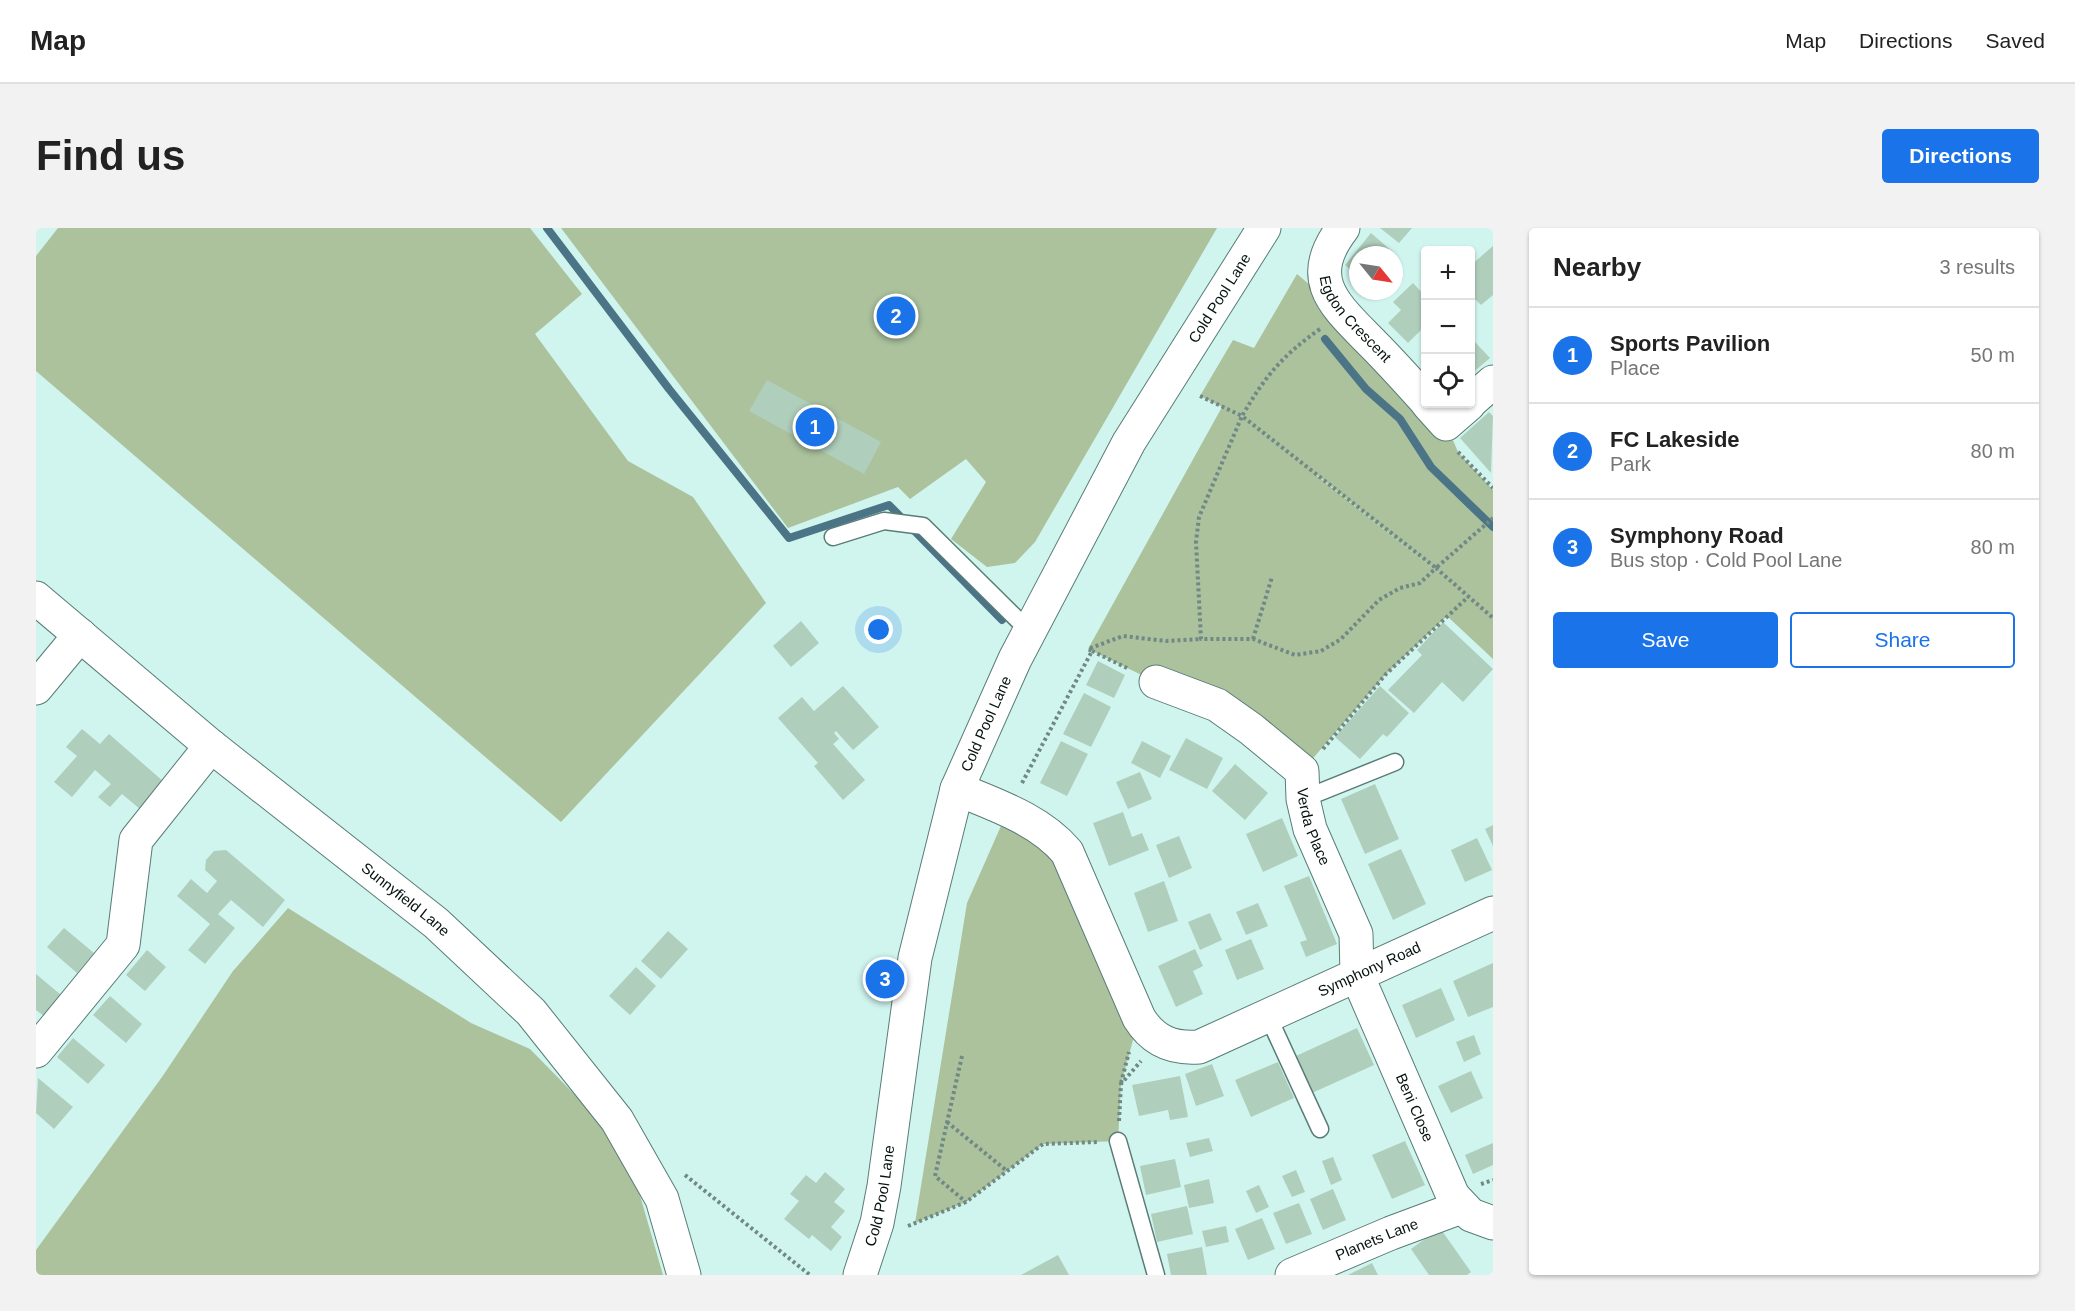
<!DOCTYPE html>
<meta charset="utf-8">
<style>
body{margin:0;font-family:Arial,sans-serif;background:#f2f2f2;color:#222}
.controls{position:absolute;right:18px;top:18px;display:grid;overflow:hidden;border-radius:6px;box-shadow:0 2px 4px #0004}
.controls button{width:54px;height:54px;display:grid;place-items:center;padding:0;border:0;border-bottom:2px solid #e0e0e0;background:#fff;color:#222;font:30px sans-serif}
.compass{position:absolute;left:1313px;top:18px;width:54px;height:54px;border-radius:50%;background:#fff;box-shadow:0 2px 4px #0004;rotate:120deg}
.you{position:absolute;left:843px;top:402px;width:21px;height:21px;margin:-15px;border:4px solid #fff;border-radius:50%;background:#1a73e8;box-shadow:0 0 0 9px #1a73e833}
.badge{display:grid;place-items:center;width:39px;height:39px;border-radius:50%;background:#1a73e8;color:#fff;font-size:20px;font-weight:700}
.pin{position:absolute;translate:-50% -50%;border:3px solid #fff;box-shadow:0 2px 6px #0006}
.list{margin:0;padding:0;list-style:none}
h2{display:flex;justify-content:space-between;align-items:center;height:78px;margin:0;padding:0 24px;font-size:26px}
h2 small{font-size:20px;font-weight:400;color:#767676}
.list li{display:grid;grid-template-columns:39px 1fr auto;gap:18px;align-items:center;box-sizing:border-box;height:96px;padding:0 24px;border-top:2px solid #e0e0e0}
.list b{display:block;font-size:22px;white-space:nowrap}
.list p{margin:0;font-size:20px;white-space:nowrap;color:#767676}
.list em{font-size:20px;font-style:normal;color:#767676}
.actions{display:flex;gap:12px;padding:18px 24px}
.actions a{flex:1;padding:14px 0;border:2px solid #1a73e8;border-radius:6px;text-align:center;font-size:21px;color:#1a73e8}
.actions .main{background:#1a73e8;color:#fff}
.icon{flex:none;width:33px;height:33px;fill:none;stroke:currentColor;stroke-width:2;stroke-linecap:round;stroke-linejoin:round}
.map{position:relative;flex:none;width:1457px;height:1047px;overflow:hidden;border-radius:6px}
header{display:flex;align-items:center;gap:36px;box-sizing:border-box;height:84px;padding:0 30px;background:#fff;border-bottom:2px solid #e0e0e0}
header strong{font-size:28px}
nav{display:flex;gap:33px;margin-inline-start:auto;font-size:21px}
.intro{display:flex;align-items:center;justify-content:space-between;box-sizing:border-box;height:144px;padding:0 36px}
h1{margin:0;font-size:42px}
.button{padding:15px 27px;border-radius:6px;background:#1a73e8;color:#fff;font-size:21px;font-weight:700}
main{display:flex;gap:36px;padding:0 36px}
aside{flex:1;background:#fff;border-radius:6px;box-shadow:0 2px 4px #0004}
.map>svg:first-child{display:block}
</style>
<header>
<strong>Map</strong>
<nav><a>Map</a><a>Directions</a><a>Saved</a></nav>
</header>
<div class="intro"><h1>Find us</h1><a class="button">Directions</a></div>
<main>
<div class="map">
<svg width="1457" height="1047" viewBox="0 0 1457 1047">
<rect width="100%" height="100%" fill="#d0f5ef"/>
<g fill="#abc29d" fill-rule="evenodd">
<path d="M22 0H494L546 66 499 106 592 233 657 269 730 375 525 594 0 143V28Z"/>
<path d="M525 0H1181L999 314 979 335 951 339 915 311 950 254 930 231 874 271 862 259 752 300Z"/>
<path d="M1261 46 1307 85 1410 196 1422 224 1457 262V431L1411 388 1350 446 1266 543 1120 454 1052 421 1186 179 1164 168 1197 112 1218 120ZM1281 247 1419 358 1281 248Z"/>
<path d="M972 582 1011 605 1103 790 1085 856 1082 913 1007 916 930 974 879 995 931 675Z"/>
<path d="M252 680 435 795 494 821 590 919 627 1047H0V1022L126 849 197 743Z"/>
</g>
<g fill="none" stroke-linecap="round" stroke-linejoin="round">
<g stroke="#4c7487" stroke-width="8">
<path d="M511 0 633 161 753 310 853 277 966 392"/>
<path d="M1289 111 1330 161 1364 191 1395 239 1457 299"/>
</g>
</g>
<g fill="#b0cebc">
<path d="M1344 0H1376L1363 15Z"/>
<path d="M1335 5 1357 24 1355 27H1322V48L1309 37Z"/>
<path d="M1457 18V67L1445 77 1434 66V38Z"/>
<path d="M1377 55 1389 68V98L1372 115 1352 95 1365 82 1357 74Z"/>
<path d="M1438 113 1454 130 1434 147V116Z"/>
<path d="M731 152 845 214 828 246 713 183Z"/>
<path d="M1453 184 1457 188 1455 245 1424 210Z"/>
<path d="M765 393 783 415 755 439 737 418Z"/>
<path d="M1407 394 1457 441 1427 474 1406 454 1378 485 1352 462 1386 427 1381 422Z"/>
<path d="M1062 433 1089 447 1078 470 1050 457Z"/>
<path d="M807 458 843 499 817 522 800 503 798 505 803 511 797 516 829 552 807 572 778 538 782 535 742 490 766 469 778 483Z"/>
<path d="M1344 458 1373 485 1351 509 1347 506 1324 531 1299 509Z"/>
<path d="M1048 465 1075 479 1055 519 1027 506Z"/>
<path d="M46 501 64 516 73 506 128 554 104 581 86 566 74 579 62 569 75 556 59 542 36 569 18 554 41 528 30 519Z"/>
<path d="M1150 510 1187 530 1171 561 1133 542Z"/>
<path d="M1025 513 1052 526 1031 568 1004 555Z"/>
<path d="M1106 513 1135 528 1124 550 1095 535Z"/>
<path d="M1199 536 1232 565 1209 592 1176 563Z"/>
<path d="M1104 544 1116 571 1092 581 1080 554Z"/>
<path d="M1339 556 1363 611 1329 626 1305 571Z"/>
<path d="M1087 584 1096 609 1106 605 1113 622 1073 638 1057 595Z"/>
<path d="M1246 590 1262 628 1227 644 1210 606Z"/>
<path d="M1457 597V618L1449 601Z"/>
<path d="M1143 608 1156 640 1133 650 1120 617Z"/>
<path d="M1441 610 1456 642 1429 654 1415 622Z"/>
<path d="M1365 621 1390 676 1357 692 1332 636Z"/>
<path d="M190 622 249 672 227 699 195 672 182 686 199 700 169 736 152 722 174 696 141 668 155 651 171 665 181 653 169 642 170 632 178 623Z"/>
<path d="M1273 648 1301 716 1270 729 1264 714 1271 712 1248 658Z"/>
<path d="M1128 653 1142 693 1112 704 1098 665Z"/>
<path d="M1222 675 1232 698 1210 707 1200 684Z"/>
<path d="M1174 685 1186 712 1164 722 1152 694Z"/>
<path d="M28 700 58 725 41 745 11 719Z"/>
<path d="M632 703 652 721 625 751 605 733Z"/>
<path d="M1215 711 1228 741 1201 752 1189 722Z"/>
<path d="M1159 721 1167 738 1157 743 1167 766 1140 779 1122 738Z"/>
<path d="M111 722 130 739 109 763 90 747Z"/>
<path d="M1457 735V779L1432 789 1417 753Z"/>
<path d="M600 739 620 758 594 787 573 768Z"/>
<path d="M0 746 25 767 8 788 0 782Z"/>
<path d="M1405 760 1419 792 1380 810 1366 777Z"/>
<path d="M74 768 106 796 90 815 57 787Z"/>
<path d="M1321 800 1338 837 1276 865 1260 828Z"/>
<path d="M1438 807 1445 826 1428 834 1420 814Z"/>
<path d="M37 810 69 837 52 856 21 829Z"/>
<path d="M1242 834 1258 870 1215 889 1199 852Z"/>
<path d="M1176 836 1188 868 1160 878 1149 846Z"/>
<path d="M1435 843 1447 870 1415 885 1402 858Z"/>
<path d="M1144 848 1152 889 1134 892 1132 882 1103 888 1096 857Z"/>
<path d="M2 850 37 879 18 901 0 885Z"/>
<path d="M1173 910 1177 923 1154 929 1150 915Z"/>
<path d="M1369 913 1389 957 1356 971 1336 927Z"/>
<path d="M1457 915V937L1437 946 1429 927Z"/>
<path d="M1297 929 1306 952 1295 957 1286 933Z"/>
<path d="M1139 931 1145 959 1110 967 1104 938Z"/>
<path d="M1260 942 1269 964 1256 969 1246 948Z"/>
<path d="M789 944 809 961 798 974 809 983 795 999 806 1009 795 1023 776 1007 773 1011 748 991 763 973 754 966 770 947 780 955Z"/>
<path d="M1173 951 1178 975 1153 980 1148 957Z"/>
<path d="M1223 957 1233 979 1220 985 1210 963Z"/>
<path d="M1297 961 1310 992 1287 1002 1274 971Z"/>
<path d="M1263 975 1276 1006 1250 1016 1237 985Z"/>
<path d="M1151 978 1157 1006 1121 1014 1115 986Z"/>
<path d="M1226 990 1239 1021 1212 1032 1199 1001Z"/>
<path d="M1190 998 1193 1014 1170 1019 1166 1003Z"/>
<path d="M1404 1000 1435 1044 1431 1047H1393L1375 1021Z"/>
<path d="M1166 1019 1171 1047H1135L1131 1026Z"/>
<path d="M1022 1027 1033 1047H985Z"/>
<path d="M1336 1035 1342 1047H1312Z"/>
</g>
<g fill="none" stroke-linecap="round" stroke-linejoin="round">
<defs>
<g id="service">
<path d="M797 309 848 293 887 298 993 403"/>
<path d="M1267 571 1359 534"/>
<path d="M1232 788 1284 901"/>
<path d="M1082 913 1120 1047"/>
</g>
<g id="minor">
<path id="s1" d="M1307 0C1267 52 1299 77 1337 116 1355 134 1372 153 1390 173"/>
<path d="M1434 174 1457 154"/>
<path d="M1392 176 1410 196 1433 176"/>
<path id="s2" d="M0 370 175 518 400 695 495 784 581 892 626 971 648 1047"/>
<path id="s3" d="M1120 454 1181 477 1215 501 1266 543 1267 571 1274 601 1320 706 1321 747 1417 968 1435 987 1457 995"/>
<path d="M0 460 44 407"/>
<path id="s4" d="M921 561C959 577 1003 591 1031 624L1103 790C1117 813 1136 821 1163 819L1457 685"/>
<path d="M0 823 87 717 100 612 175 518"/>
<path id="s5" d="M1256 1047 1355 1005 1425 979"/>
</g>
<g id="tertiary">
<path id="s6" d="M824 1047 841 995 848 958 879 730 921 561 979 431 1093 214 1228 0"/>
</g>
</defs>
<use href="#service" stroke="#597c76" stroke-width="19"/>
<use href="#minor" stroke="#597c76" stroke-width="35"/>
<use href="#tertiary" stroke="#597c76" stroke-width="35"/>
<g stroke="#708985" stroke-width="4" stroke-dasharray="3 3" stroke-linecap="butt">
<path d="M1284 101C1246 128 1230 147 1206 188L1400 340 1457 290"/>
<path d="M1164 168 1206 188 1163 289 1160 314 1165 411H1217L1259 427 1285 423 1305 411 1343 372 1364 360 1384 355 1400 340 1457 390"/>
<path d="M1422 224 1457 260"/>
<path d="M1217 411 1236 349"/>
<path d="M1056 423 1093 441"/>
<path d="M1287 521 1350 446 1432 369"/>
<path d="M986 555 1056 423 1052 421 1087 408 1130 413 1165 411"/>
<path d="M926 828 899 948 930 974"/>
<path d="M1085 855 1093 824"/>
<path d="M1083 893 1085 856 1105 833"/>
<path d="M911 894 971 943"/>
<path d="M649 947 774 1047"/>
<path d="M1445 956 1457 952"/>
<path d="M872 998 930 974 1007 916 1062 914"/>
</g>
<use href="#service" stroke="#fff" stroke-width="16"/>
<use href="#minor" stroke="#fff" stroke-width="33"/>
<use href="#tertiary" stroke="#fff" stroke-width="33"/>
</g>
<g text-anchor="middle" stroke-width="6" stroke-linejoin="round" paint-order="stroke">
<g font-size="15" fill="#051210" stroke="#d0f5ef">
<text dy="5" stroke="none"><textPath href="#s6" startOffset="1054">Cold Pool Lane</textPath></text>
<text dy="5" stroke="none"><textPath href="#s1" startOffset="106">Egdon Crescent</textPath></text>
<text dy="5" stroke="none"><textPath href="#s6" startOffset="568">Cold Pool Lane</textPath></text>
<text dy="5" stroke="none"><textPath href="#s3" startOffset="230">Verda Place</textPath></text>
<text dy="5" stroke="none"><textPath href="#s2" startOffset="477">Sunnyfield Lane</textPath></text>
<text dy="5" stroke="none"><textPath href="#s4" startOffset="567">Symphony Road</textPath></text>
<text dy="5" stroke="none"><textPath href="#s3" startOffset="532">Beni Close</textPath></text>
<text dy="5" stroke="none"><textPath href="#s6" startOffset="82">Cold Pool Lane</textPath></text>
<text dy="5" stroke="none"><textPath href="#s5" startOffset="92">Planets Lane</textPath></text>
</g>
</g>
</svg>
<div class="controls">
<button>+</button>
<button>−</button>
<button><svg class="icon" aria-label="locate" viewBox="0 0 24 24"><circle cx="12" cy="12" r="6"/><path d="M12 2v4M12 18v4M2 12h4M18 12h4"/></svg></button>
</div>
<svg class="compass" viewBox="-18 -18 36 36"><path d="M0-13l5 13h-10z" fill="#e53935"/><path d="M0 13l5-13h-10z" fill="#767676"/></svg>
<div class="you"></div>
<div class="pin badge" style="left:779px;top:199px">1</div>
<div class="pin badge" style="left:860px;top:88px">2</div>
<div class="pin badge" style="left:849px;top:751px">3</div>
</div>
<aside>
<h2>Nearby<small>3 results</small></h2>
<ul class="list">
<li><span class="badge">1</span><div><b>Sports Pavilion</b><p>Place</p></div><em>50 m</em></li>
<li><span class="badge">2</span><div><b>FC Lakeside</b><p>Park</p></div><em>80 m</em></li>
<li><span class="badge">3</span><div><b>Symphony Road</b><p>Bus stop · Cold Pool Lane</p></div><em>80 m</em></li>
</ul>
<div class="actions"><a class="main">Save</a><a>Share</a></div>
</aside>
</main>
